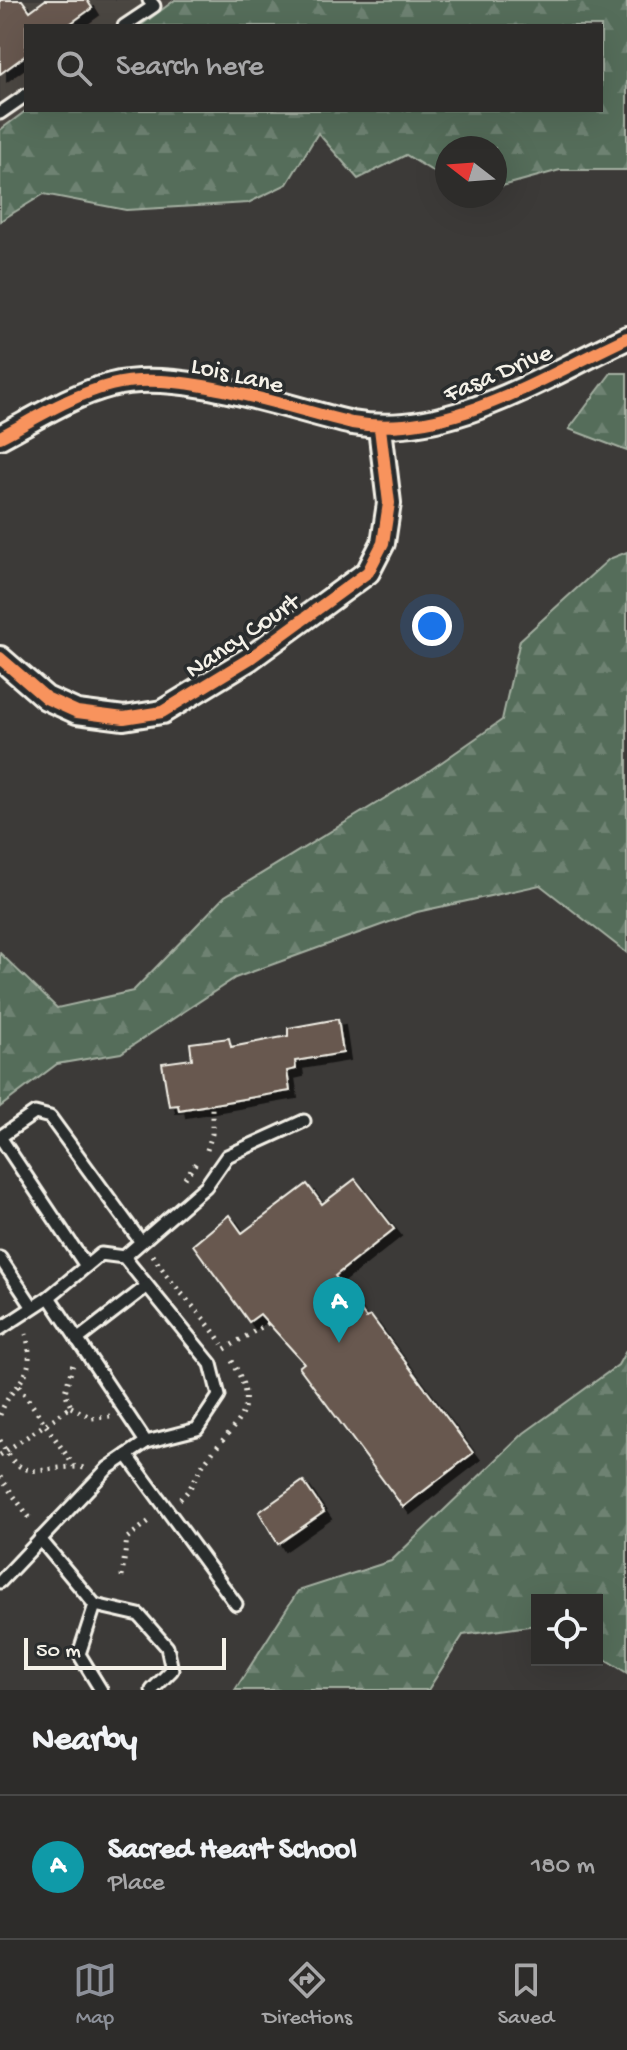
<!DOCTYPE html>
<style>
body{margin:0;font-family:"Gochi Hand",sans-serif;background:#353432;color:#f1f3f6}
.controls{position:absolute;right:24px;bottom:24px;display:grid;overflow:hidden;border-radius:0px;box-shadow:0 8px 32px #0002}
.controls button{width:72px;height:72px;display:grid;place-items:center;padding:0;border:0;border-bottom:2px solid #484847;background:#2d2c2a;color:#f1f3f6;font:40px sans-serif}
.compass{position:absolute;left:435px;top:136px;width:72px;height:72px;border-radius:50%;background:#2d2c2a;box-shadow:0 8px 32px #0002;rotate:287deg}
.scale{position:absolute;left:24px;bottom:20px;width:202px;box-sizing:border-box;padding-left:8px;border:4px solid #f4f1e8;border-top:0;font-size:22px;line-height:28px;white-space:nowrap;color:#f4f1e8;-webkit-text-stroke:6px #2a2d2e;paint-order:stroke}
.you{position:absolute;left:432px;top:626px;width:28px;height:28px;margin:-20px;border:6px solid #fff;border-radius:50%;background:#1a73e8;box-shadow:0 0 0 12px #1a73e833}
.badge{display:grid;place-items:center;width:52px;height:52px;border-radius:50%;background:#8c9099;color:#fff;font-size:26px;font-weight:700}
.pin{position:absolute;translate:-50% -66px;filter:drop-shadow(0 2px 4px #0008)}
.pin::after{content:'';position:absolute;top:42px;width:28px;height:24px;background:inherit;clip-path:polygon(0 0,100% 0,50% 100%)}
.list{margin:0;padding:0;list-style:none}
h2{display:flex;justify-content:space-between;align-items:center;height:104px;margin:0;padding:0 32px;font-size:34px}
h2 small{font-size:26px;font-weight:400;color:#a7a7a8}
.list li{display:grid;grid-template-columns:52px 1fr auto;gap:24px;align-items:center;box-sizing:border-box;height:144px;padding:0 32px;border-top:2px solid #484847}
.list b{display:block;font-size:30px;white-space:nowrap}
.list p{margin:0;font-size:26px;white-space:nowrap;color:#a7a7a8}
.list em{font-size:26px;font-style:normal;color:#a7a7a8}
.icon{flex:none;width:44px;height:44px;fill:none;stroke:currentColor;stroke-width:2;stroke-linecap:round;stroke-linejoin:round}
.map{position:relative;flex:none;width:627px;height:1690px;overflow:hidden}
.search{position:absolute;background:#2d2c2a;box-shadow:0 8px 32px #0002;left:24px;right:24px;top:24px;height:88px;display:flex;align-items:center;gap:20px;box-sizing:border-box;padding:0 28px;border-radius:0px;color:#a7a7a8;font-size:30px}
.sheet{height:248px;background:#2d2c2a}
nav{display:flex;justify-content:space-around;align-items:center;box-sizing:border-box;height:112px;border-top:2px solid #484847;background:#2d2c2a;font-size:22px;color:#a7a7a8}
nav a{display:grid;justify-items:center;gap:4px}
nav .on{color:#8c9099}
.map>svg:first-child{display:block}
</style>
<div class="map">
<svg width="627" height="1690" viewBox="0 0 627 1690">
<defs>
<pattern id="forest-firs" width="22" height="20" patternUnits="userSpaceOnUse" patternTransform="scale(2)"><rect width="22" height="20" fill="#556d5a"/><path d="M5 1l3.5 6h-7zM16 11l3.5 6h-7z" fill="#6e8272"/></pattern>
<filter id="shadow"><feDropShadow dx="7" dy="7" stdDeviation="0" flood-color="#0009"/></filter>
</defs>
<rect width="100%" height="100%" fill="#3c3a38"/>
<filter id="ink" filterUnits="userSpaceOnUse"><feTurbulence type="fractalNoise" baseFrequency=".0125" numOctaves="2"/><feDisplacementMap in="SourceGraphic" scale="16" xChannelSelector="R" yChannelSelector="G"/><feConvolveMatrix kernelMatrix="1 2 1 2 8 2 1 2 1" color-interpolation-filters="sRGB"/></filter>
<g filter="url(#ink)">
<path fill="#4c4642" d="M0 0H189L155 26H26V110H46L0 146Z"/>
<g fill="url(#forest-firs)" stroke="#a4afa1" stroke-width="2">
<path d="M175 0H627V170H560L495 188V148H447V180L406 155 358 179 318 133 287 184 248 203 126 210 44 194 0 221V130L27 110H601V26H140Z"/>
<path d="M611 373H627V451L569 429Z"/>
<path d="M627 552V953L540 885 417 912 235 978 121 1053 57 1064 0 1107V953L57 1008 133 991 225 896 426 773 502 720 520 640 609 559Z"/>
<path d="M627 1349V1673L597 1654V1600H537V1625L463 1635 428 1690H235L298 1591 391 1561 524 1433 618 1365Z"/>
</g>
<g fill="#67594f" stroke="#f4f1e8" stroke-width="2" filter="url(#shadow)">
<path d="M0 0H22L30 11 45 0H87L92 8 67 26H26V55L0 74Z"/>
<path d="M338 1019 343 1053 295 1061 296 1069 287 1071 290 1091 179 1110 178 1105 169 1106 162 1063 192 1059 190 1043 229 1038 231 1047 288 1036V1028Z"/>
<path d="M355 1179 394 1229 335 1276 366 1318 371 1316 473 1453 403 1507 299 1367 304 1363 260 1314 249 1322 193 1245 229 1215 242 1233 307 1184 322 1204Z"/>
<path d="M303 1481 324 1512 278 1544 259 1512Z"/>
</g>
<g fill="none" stroke-linecap="round" stroke-linejoin="round">
<defs>
<g id="lane">
<path d="M124 26 154 6 149 0"/>
<path d="M0 113 26 95"/>
<path d="M124 1257 206 1186 227 1156 304 1121"/>
<path d="M0 1258 32 1306"/>
<path d="M86 1266 0 1137 35 1113 50 1117 141 1242"/>
<path d="M49 1297 146 1442"/>
<path d="M0 1329 49 1297 101 1254 124 1257 211 1364 219 1396 197 1429 146 1442 108 1468 0 1582"/>
<path d="M77 1340 147 1286"/>
<path d="M127 1455 236 1604"/>
<path d="M40 1539 95 1605 139 1615 167 1647 172 1670 152 1690"/>
<path d="M95 1605 79 1654 101 1690"/>
</g>
<g id="street">
<path d="M0 437C36 418 72 395 111 385 179 368 284 407 352 423 449 440 542 377 627 338"/>
<path d="M0 658 46 698 77 712 124 718 162 712 249 659 368 572 383 543 389 503 380 428"/>
</g>
</defs>
<use href="#lane" stroke="#f4f1e8" stroke-width="17"/>
<use href="#street" stroke="#f4f1e8" stroke-width="28"/>
<g stroke="#f4f1e8" stroke-width="5" stroke-dasharray="2 6" stroke-linecap="butt">
<path d="M207 1150 212 1134V1105"/>
<path d="M185 1178 198 1160"/>
<path d="M153 1255C172 1288 202 1312 222 1344"/>
<path d="M225 1349 268 1323"/>
<path d="M19 1386 74 1466"/>
<path d="M71 1407 92 1418 110 1416"/>
<path d="M0 1415C13 1378 38 1382 26 1334"/>
<path d="M0 1440C22 1490 48 1462 85 1468"/>
<path d="M0 1455 71 1407 65 1392 73 1364"/>
<path d="M0 1477 32 1521"/>
<path d="M180 1499C193 1489 197 1471 208 1458 240 1417 262 1409 229 1356"/>
<path d="M122 1577 127 1538 152 1519"/>
</g>
<use href="#lane" stroke="#2a2d2e" stroke-width="11"/>
<use href="#street" stroke="#2a2d2e" stroke-width="22"/>
<defs>
<g id="cycleway">
<path d="M0 437C36 418 72 395 111 385 179 368 284 407 352 423 449 440 542 377 627 338"/>
<path d="M0 658 46 698 77 712 124 718 162 712 249 659 368 572 383 543 389 503 380 428"/>
</g>
</defs>
<use href="#cycleway" stroke="#2a2d2e" stroke-width="17"/>
<use href="#cycleway" stroke="#f8935d" stroke-width="12"/>
</g>
</g>
<g text-anchor="middle" stroke-width="7" stroke-linejoin="round" paint-order="stroke">
<g font-size="26" fill="#f4f1e8" stroke="#2a2d2e">
<text transform="translate(497 371) rotate(-23)" y="9">Fasa Drive</text>
<text transform="translate(238 373) rotate(13)" y="9">Lois Lane</text>
<text transform="translate(241 634) rotate(-34)" y="9">Nancy Court</text>
</g>
</g>
</svg>
<div class="controls">
<button><svg class="icon" aria-label="locate" viewBox="0 0 24 24"><circle cx="12" cy="12" r="6"/><path d="M12 2v4M12 18v4M2 12h4M18 12h4"/></svg></button>
</div>
<svg class="compass" viewBox="-18 -18 36 36"><path d="M0-13l5 13h-10z" fill="#e53935"/><path d="M0 13l5-13h-10z" fill="#a7a7a8"/></svg>
<div class="scale">50 m</div>
<div class="you"></div>
<div class="pin badge" style="left:339px;top:1343px;background:#0f9aa8">A</div>
<div class="search"><svg class="icon" aria-label="search" viewBox="0 0 24 24"><circle cx="10" cy="10" r="6"/><path d="M15 15l6 6"/></svg>Search here</div>
</div>
<section class="sheet">
<h2>Nearby<small></small></h2>
<ul class="list">
<li><span class="badge" style="background:#0f9aa8">A</span><div><b>Sacred Heart School</b><p>Place</p></div><em>180 m</em></li>
</ul>
</section>
<nav>
<a class="on"><svg class="icon" aria-label="map" viewBox="0 0 24 24"><path d="M3 6l6-2 6 2 6-2v14l-6 2-6-2-6 2zM9 4v14M15 6v14"/></svg>Map</a>
<a><svg class="icon" aria-label="directions" viewBox="0 0 24 24"><path d="M12 3l9 9-9 9-9-9zM9 14v-3h6M13 9l2 2-2 2"/></svg>Directions</a>
<a><svg class="icon" aria-label="saved" viewBox="0 0 24 24"><path d="M7 4h10v16l-5-4-5 4z"/></svg>Saved</a>
</nav>
